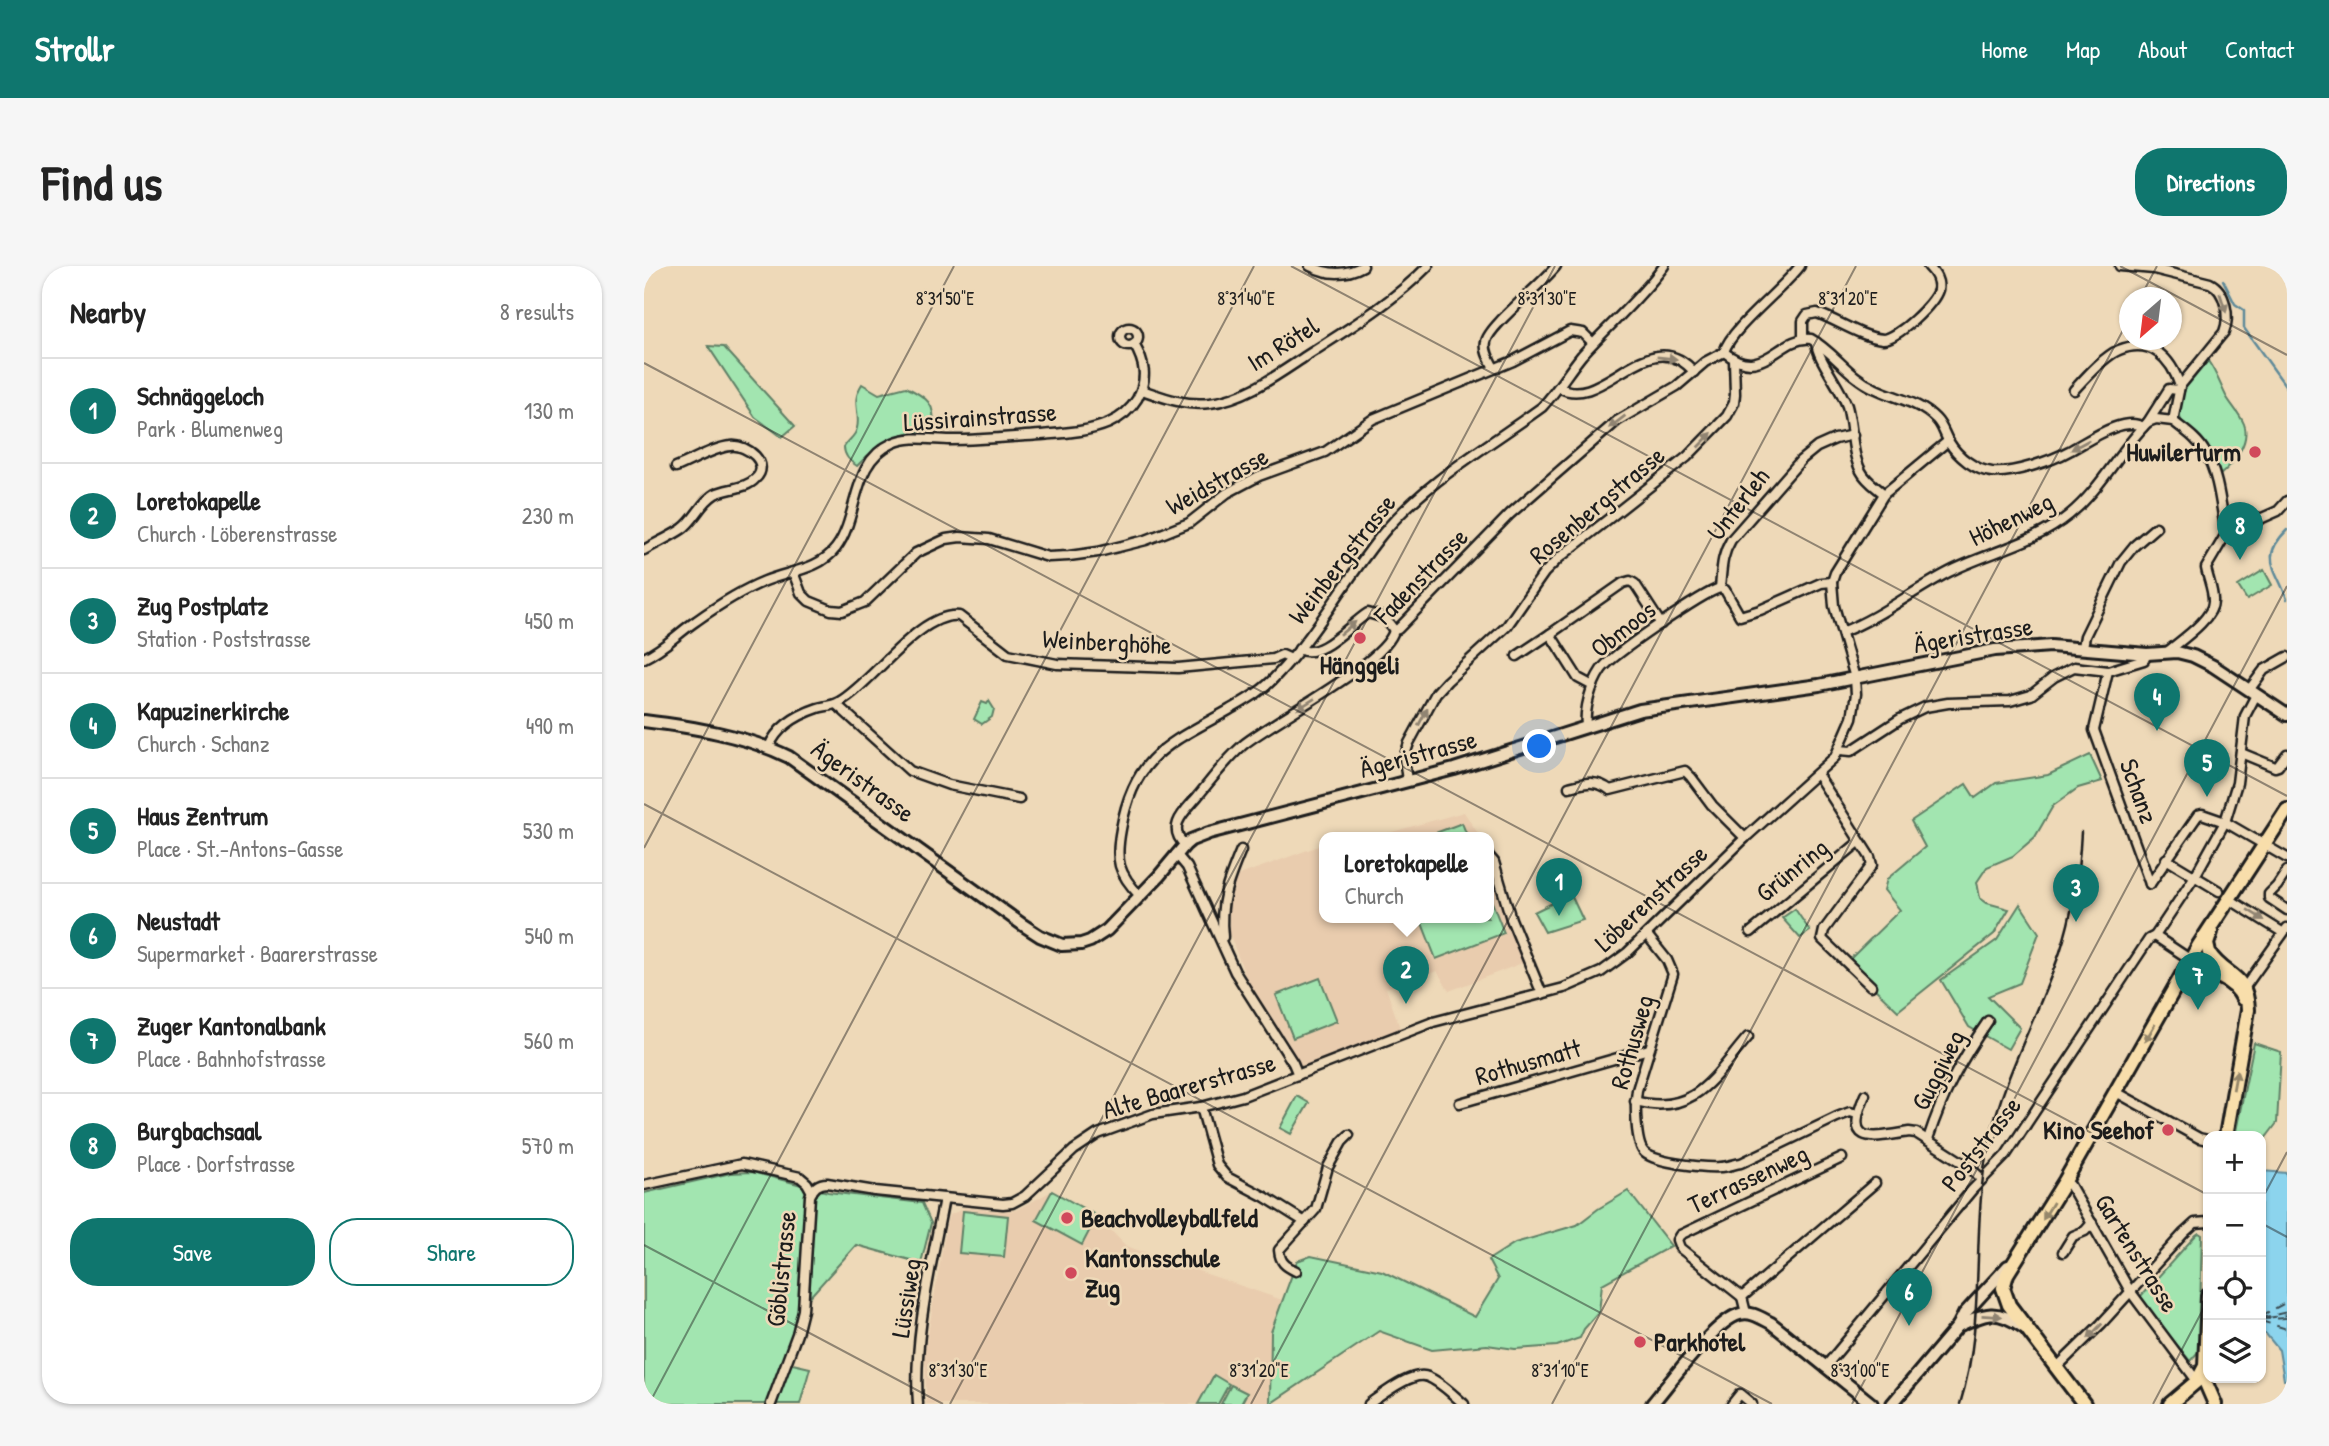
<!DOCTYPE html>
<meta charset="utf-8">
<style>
body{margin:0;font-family:"Patrick Hand",sans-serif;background:#f6f6f6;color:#222}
.controls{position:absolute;right:21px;bottom:21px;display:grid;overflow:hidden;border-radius:14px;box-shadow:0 2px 5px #0004}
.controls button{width:63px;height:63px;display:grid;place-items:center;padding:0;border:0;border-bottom:2px solid #e0e0e0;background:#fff;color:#222;font:35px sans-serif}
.compass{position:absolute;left:1475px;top:21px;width:63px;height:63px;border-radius:50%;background:#fff;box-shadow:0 2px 5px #0004;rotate:208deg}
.you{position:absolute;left:896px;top:481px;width:24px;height:24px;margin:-18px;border:5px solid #fff;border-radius:50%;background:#1a73e8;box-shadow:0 0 0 10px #1a73e833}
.badge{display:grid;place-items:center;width:46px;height:46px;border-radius:50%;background:#0f766e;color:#fff;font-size:23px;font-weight:700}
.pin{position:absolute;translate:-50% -58px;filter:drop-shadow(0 2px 4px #0008)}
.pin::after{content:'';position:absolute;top:37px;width:24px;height:21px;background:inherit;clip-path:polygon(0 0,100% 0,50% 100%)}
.popup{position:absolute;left:675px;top:566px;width:175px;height:91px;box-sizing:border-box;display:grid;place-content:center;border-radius:14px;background:#fff;filter:drop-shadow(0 2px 5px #0005);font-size:23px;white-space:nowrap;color:#767676}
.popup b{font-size:26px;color:#222}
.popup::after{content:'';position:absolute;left:50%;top:100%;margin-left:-14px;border:14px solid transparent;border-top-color:#fff}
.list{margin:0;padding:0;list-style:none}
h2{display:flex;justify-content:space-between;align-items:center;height:91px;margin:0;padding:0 28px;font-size:30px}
h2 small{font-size:23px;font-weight:400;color:#767676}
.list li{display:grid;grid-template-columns:46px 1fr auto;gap:21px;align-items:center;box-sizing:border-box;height:105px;padding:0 28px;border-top:2px solid #e0e0e0}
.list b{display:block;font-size:26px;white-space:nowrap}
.list p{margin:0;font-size:23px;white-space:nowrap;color:#767676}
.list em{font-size:23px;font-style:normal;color:#767676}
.actions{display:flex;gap:14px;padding:21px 28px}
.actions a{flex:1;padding:16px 0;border:2px solid #0f766e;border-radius:28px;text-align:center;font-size:24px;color:#0f766e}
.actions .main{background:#0f766e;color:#fff}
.icon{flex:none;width:38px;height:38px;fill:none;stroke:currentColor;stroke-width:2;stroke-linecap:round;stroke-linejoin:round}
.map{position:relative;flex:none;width:1643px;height:1138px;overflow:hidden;border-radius:28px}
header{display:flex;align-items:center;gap:42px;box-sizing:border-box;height:98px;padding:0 35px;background:#0f766e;color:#fff}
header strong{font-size:33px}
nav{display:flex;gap:38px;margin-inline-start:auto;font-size:24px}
.intro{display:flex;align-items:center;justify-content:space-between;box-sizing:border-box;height:168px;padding:0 42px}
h1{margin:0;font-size:49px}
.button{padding:18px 32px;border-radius:28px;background:#0f766e;color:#fff;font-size:24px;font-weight:700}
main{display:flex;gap:42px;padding:0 42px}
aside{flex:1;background:#fff;border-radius:28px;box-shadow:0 2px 5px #0004}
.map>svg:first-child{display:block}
</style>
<header>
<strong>Strollr</strong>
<nav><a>Home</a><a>Map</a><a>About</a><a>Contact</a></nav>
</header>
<div class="intro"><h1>Find us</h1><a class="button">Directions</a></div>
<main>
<aside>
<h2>Nearby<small>8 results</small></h2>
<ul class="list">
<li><span class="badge">1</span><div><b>Schnäggeloch</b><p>Park · Blumenweg</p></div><em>130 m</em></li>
<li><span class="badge">2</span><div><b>Loretokapelle</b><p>Church · Löberenstrasse</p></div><em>230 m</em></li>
<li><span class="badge">3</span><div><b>Zug Postplatz</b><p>Station · Poststrasse</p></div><em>450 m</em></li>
<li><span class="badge">4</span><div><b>Kapuzinerkirche</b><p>Church · Schanz</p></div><em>490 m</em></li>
<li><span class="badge">5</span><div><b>Haus Zentrum</b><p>Place · St.-Antons-Gasse</p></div><em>530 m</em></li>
<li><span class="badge">6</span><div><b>Neustadt</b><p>Supermarket · Baarerstrasse</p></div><em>540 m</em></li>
<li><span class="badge">7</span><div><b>Zuger Kantonalbank</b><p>Place · Bahnhofstrasse</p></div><em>560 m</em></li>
<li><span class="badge">8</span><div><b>Burgbachsaal</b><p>Place · Dorfstrasse</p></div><em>570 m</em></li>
</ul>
<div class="actions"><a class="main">Save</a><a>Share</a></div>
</aside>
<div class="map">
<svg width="1643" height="1138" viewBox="0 0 1643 1138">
<rect width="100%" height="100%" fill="#eed9b8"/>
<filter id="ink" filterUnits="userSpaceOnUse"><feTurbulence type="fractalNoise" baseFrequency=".0143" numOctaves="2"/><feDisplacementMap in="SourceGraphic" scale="14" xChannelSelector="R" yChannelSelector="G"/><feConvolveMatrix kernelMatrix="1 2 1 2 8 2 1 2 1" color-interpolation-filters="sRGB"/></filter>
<g filter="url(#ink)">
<g fill="#e9ccae">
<path d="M820 546 837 572H726Z"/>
<path d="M680 578V652H844V591L881 696 805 725 793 705 742 722 757 765 657 804 645 778 603 714 585 667V628L590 611Z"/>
<path d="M408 925 453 950 482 980 638 1034 627 1066 626 1138H282L281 1086 303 955 306 949 321 942 360 945 372 944Z"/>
</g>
<g fill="#a2e5b0" stroke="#5f8066" stroke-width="2">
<path d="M64 80 80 81 151 160 138 171 111 151Z"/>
<path d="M1564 95C1572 106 1576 118 1582 130 1587 139 1596 148 1600 158 1607 177 1588 199 1575 210L1561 178 1538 156 1535 149 1539 125Z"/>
<path d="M218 118 235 128 262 121C284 132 291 137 290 163 255 165 236 175 213 200 206 196 200 189 200 181 204 174 212 170 213 162 217 146 206 137 218 118Z"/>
<path d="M1620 304 1628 319 1603 334 1594 320Z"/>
<path d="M345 435 350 443 348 451 338 458 330 453 338 436 343 438Z"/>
<path d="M1446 489 1458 515 1434 522 1409 540 1391 571 1369 590 1343 601 1333 616 1336 632 1343 637 1365 643 1350 668 1254 745 1203 696 1256 644 1240 624 1243 613 1281 581 1267 555 1322 518 1331 532 1352 517 1404 509Z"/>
<path d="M818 557 824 572H778Z"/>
<path d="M844 626 860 667 792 693 776 652H844Z"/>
<path d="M925 629 928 631 939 654 901 666 890 646Z"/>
<path d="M1376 638 1395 667 1376 717 1344 730 1376 762 1364 783 1325 761 1297 714 1353 674Z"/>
<path d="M1151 643 1166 665 1156 672 1138 652Z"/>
<path d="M676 712 693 755 649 772 632 729Z"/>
<path d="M1610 777 1637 786 1633 857 1617 878V870H1591Z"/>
<path d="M653 830 665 837 647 868 636 862Z"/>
<path d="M108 906 184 926 278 937 287 957 277 997 212 979 155 1043 140 1096 166 1102 156 1138H0V927L87 907Z"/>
<path d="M408 925 453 950 438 979 392 954Z"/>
<path d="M984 925 1027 980 958 1018 955 1046 940 1063 936 1072 913 1080 871 1083 843 1079 788 1084 735 1065 626 1138 627 1066 653 995 667 990 738 1005 831 1051 854 1013 844 994 871 977 933 959 954 943Z"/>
<path d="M319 945 364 950 360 991 315 987Z"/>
<path d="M1555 967 1558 969 1555 1085 1546 1095 1495 1032 1552 969Z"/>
<path d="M570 1109 585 1118 574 1138H554Z"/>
<path d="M587 1119 603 1127 597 1138H577Z"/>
</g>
<path fill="#8cd4ed" stroke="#5f8a99" stroke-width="2" d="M1617 905 1643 907V1114H1640L1635 1084 1622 1068H1617Z"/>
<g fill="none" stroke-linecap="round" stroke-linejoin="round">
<g stroke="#5f8a99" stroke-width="2.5">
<path d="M1579 14 1591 38 1600 44V62L1643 122"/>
<path d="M1643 264C1615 292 1632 302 1643 333"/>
</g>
<g stroke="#384a50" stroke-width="2" stroke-dasharray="9 7" stroke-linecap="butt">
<path d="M1617 1050 1643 1036"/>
<path d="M1617 1052 1643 1046"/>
<path d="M1623 1052 1643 1049"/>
<path d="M1617 1053 1643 1052"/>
<path d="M1617 1055 1643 1063"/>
</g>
<defs>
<g id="street">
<path d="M666 0C684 9 701 10 719 0"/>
<path d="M1476 0 1510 3 1566 17C1582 25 1586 51 1580 66L1536 120 1529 155"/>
<circle cx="485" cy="71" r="9"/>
<path d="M1159 72V55L1163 49 1173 47C1193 54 1217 71 1239 73 1253 73 1290 38 1294 24 1296 15 1290 6 1284 0"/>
<path d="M1172 76C1173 93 1196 120 1203 140 1209 161 1207 186 1217 205 1222 215 1232 221 1240 228"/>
<path d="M1080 86C1120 118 1135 69 1167 73 1190 86 1205 111 1230 122 1250 132 1276 136 1292 153 1299 160 1300 168 1305 176 1314 191 1331 204 1348 206 1369 208 1407 195 1425 185 1443 176 1479 149 1499 161"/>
<path d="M1080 86C1087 62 1138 24 1156 0"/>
<path d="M850 102C846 94 840 85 842 76 844 60 899 18 912 0"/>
<path d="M915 121C958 147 1005 53 1050 106"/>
<path d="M498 124C521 132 541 140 566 137 601 133 633 109 662 90 704 63 749 36 784 0"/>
<path d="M1430 124C1441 112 1460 90 1475 84 1507 71 1527 92 1536 120"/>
<path d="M1529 155C1540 164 1554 173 1561 186 1575 209 1577 242 1582 268"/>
<path d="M1504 156 1525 123 1535 124"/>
<path d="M0 284C12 277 26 271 38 263 51 254 57 236 71 228 83 222 102 223 111 213 128 198 103 178 87 180 71 181 47 195 32 201"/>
<path d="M149 306 157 327 165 335 187 344 198 345 221 336 272 287 302 273 316 271 345 273 404 291 425 290 454 286 502 274 545 257 583 227 615 210 681 186 729 153 869 95 926 65 939 67 949 77"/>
<path d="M1188 316 1177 317 1116 344 1096 350 1081 324 1076 322C1078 303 1077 291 1087 274L1157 194 1173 181 1191 173 1209 169"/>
<path d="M1198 366C1237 351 1268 325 1305 306 1344 286 1390 278 1425 249 1457 223 1475 185 1504 156L1512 153 1529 155"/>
<path d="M906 368 979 317 986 315 991 318 1017 358"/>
<path d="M1439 381 1441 370 1477 296 1490 280 1512 261"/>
<path d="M655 383C676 395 706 358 724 347L741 352 750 364"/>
<path d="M1523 386C1536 375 1571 352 1569 334 1569 323 1564 313 1562 302L1582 268 1634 245 1643 235"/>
<path d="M873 390 906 368 934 412 949 420"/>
<path d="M0 392C20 383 34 367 52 355 73 340 96 325 121 315 145 305 175 304 192 282 216 250 206 196 249 177 267 169 288 174 307 174 337 174 367 171 397 169 420 167 444 166 465 157 476 152 487 143 493 133 504 113 501 97 490 78"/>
<path d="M1464 405 1450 464 1506 618"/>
<path d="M1605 424 1620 404 1643 391"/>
<path d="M192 438 266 505 305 519 375 533"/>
<path d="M942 461C940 443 947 419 957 404 966 390 1059 327 1076 322"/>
<path d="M125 481C133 461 153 449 174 442 181 440 188 440 195 436 230 416 275 346 315 350L364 388 413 398 534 402 629 393 638 389 647 393"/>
<path d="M1196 484 1207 485 1256 453 1281 441 1304 437 1366 435 1387 429 1410 411 1430 401 1464 405 1500 394 1503 388"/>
<path d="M1597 487 1631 501 1634 500 1643 488"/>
<path d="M1173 508 1226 591 1228 599 1180 664 1178 673 1227 720"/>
<path d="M763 515 760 492 765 477 792 427 803 415 863 360 900 307 915 292 1043 191 1083 150 1090 137 1091 128 1090 94"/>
<path d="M925 521C941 517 952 513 966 524L1041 505 1047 511 1068 539 1101 572"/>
<path d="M541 579C522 561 540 546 553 531 568 513 581 495 599 479 628 455 744 396 750 364L754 363 866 248 973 155 1033 120 1061 96 1080 86"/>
<path d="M532 588 543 601 591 706 649 797 654 809"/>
<path d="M844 589 850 596 867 653 898 728"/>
<path d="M1522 593 1575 625"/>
<path d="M1643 605 1633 620 1625 628V632L1643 644"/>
<path d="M1506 618 1554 549 1558 548 1581 556 1643 592"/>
<path d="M496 630C474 607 471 595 477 563 490 489 525 478 585 444 602 434 619 425 632 410 674 367 702 312 740 266 783 214 845 180 898 141 913 125 924 106 938 89 965 59 996 33 1020 0"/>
<path d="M1585 633 1638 666"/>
<path d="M1107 666 1215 576"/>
<path d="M1003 669 1023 694 1029 708 993 824C991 836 991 879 1001 887 1013 897 1061 902 1076 901 1083 901 1090 898 1097 897L1193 851 1206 846 1213 848"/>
<path d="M1511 670 1547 694"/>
<path d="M579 671C575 637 584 615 597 584"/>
<path d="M1601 721 1643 662"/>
<path d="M1472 826 1555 872 1564 874"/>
<path d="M1221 829C1199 880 1228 872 1265 866L1272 867 1324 900 1338 913"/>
<path d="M991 835C1051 851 1070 810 1104 771"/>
<path d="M816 837 1005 783"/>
<path d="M557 841 573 899 583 911 621 931 661 956"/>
<path d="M1284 873C1299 827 1317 794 1344 755"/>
<path d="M1421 915 1426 919 1486 1025 1553 1115"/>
<path d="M0 919 98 898 156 911 163 917 168 926"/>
<path d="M1419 986 1429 970 1441 965 1448 957"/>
<path d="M652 1005C641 1000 636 996 635 984L672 943 684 901 698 876 705 869"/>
<path d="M1098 1031 1036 982 1033 974 1036 969 1198 892"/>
<path d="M1102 1047 1098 1031 1231 917"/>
<path d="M1181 1101 1328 924 1362 889 1505 673 1511 670 1551 610 1581 556 1593 517 1601 450 1612 429"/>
<path d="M1413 1101 1457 1058 1540 967 1551 957 1564 956"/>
<path d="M127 1138 153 1068 159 1044 166 930C169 922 174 917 183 917L231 925 300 932 359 938 368 937 381 930 430 884 454 868 509 848 557 841 599 830 789 756 920 722 957 706 983 687 1101 572 1191 491 1208 452 1212 428 1211 412 1190 340 1188 316 1191 307 1240 228 1304 175"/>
<path d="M274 1138C269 1071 288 998 300 932"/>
<path d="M725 1138C738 1129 769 1104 784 1111 797 1116 809 1129 820 1138"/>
<path d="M1088 1138 1096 1128 1108 1138"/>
</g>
<g id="secondary">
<path d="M0 455C49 461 100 469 145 491L379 659 396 670 418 679 437 678 446 675 463 664 515 610 541 579 547 574 565 567 810 503 996 444 1175 419 1351 384 1407 380 1503 388 1533 386 1549 390 1569 400 1643 449"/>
<path d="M1314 1060C1341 1047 1353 1042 1379 1061"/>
<path d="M1008 1138C1026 1117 1071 1054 1096 1048 1107 1045 1117 1052 1127 1057L1228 1138"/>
<path d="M1248 1138 1314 1060 1320 1048 1364 1000"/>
</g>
<g id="primary">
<path d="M1567 666 1563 678 1565 687C1581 712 1603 706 1604 744L1582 870"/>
<path d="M1543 703C1561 701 1592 715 1599 733"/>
<path d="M1558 1108 1571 1138"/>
<path d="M1440 1138 1365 1039 1359 1022 1363 1008 1421 915 1555 679 1643 544"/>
<path d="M1526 1138 1553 1115 1561 1100 1564 1030"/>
</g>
</defs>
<use href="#street" stroke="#1c1c1c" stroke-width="13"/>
<use href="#secondary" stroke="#1c1c1c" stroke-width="16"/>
<use href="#primary" stroke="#1c1c1c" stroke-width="18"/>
<use href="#street" stroke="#eed9b8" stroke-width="8"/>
<use href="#secondary" stroke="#eed9b8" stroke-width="10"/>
<use href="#primary" stroke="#f8deab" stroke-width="12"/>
<path stroke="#1c1c1c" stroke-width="2.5" d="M1316 1138C1343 1052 1326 962 1345 875 1360 809 1394 750 1416 686 1429 647 1435 607 1437 566"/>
</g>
<defs><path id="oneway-solid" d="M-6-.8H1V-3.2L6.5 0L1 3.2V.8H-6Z" transform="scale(1.75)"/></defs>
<g fill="#908472">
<use href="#oneway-solid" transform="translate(1579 37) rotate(72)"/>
<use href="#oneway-solid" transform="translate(1023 92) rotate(6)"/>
<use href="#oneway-solid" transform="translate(973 156) rotate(143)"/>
<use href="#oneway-solid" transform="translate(1061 174) rotate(-46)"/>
<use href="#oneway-solid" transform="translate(1436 179) rotate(151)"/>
<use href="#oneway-solid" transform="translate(704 362) rotate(-40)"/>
<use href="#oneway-solid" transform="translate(662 438) rotate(148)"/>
<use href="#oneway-solid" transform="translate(779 451) rotate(-62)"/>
<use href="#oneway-solid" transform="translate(1612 649) rotate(32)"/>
<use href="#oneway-solid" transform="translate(1348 1050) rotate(3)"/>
<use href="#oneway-solid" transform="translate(1451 1065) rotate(134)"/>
</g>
<g fill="#95876b">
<use href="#oneway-solid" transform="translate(1506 767) rotate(120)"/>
<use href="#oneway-solid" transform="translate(1591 814) rotate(-80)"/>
<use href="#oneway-solid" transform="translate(1404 945) rotate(121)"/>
</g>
</g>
<path fill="none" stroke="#1c1c1c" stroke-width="2" stroke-opacity="0.45" d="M647 0 1643 530M1476 0 1643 89M0 17 9 0M1496 32 1513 0M0 97 1564 929M0 538 1128 1138M0 582 310 0M1617 935 1643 886M1617 957 1643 971M0 979 299 1138M5 1138 610 0M306 1138 911 0M607 1138 1212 0M908 1138 1486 51M1208 1138 1643 320M1509 1138 1564 1034"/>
<g fill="#d1495b" stroke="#eed9b8" stroke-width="2.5">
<circle cx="1611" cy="186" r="7"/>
<circle cx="716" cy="372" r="7"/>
<circle cx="1524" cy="864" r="7"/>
<circle cx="423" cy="952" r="7"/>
<circle cx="427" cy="1007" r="7"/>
<circle cx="996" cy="1076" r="7"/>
</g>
<g text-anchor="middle" stroke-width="5" stroke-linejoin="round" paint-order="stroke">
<g font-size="26" fill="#1c1c1c" stroke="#eed9b8">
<text transform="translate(639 78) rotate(-32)" y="9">Im Rötel</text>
<text transform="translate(336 151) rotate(-4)" y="9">Lüssirainstrasse</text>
<text transform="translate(573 215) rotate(-29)" y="9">Weidstrasse</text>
<text transform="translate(1094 238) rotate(-52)" y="9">Unterleh</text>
<text transform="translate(953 239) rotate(-40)" y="9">Rosenbergstrasse</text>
<text transform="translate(1367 253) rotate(-26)" y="9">Höhenweg</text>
<text transform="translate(698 293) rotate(-52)" y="9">Weinbergstrasse</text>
<text transform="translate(777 310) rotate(-46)" y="9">Fadenstrasse</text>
<text transform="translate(979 363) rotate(-38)" y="9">Obmoos</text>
<text transform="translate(1329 369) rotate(-9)" y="9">Ägeristrasse</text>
<text transform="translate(463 376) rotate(3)" y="9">Weinberghöhe</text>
<text transform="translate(774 488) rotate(-15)" y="9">Ägeristrasse</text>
<text transform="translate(219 515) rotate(36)" y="9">Ägeristrasse</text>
<text transform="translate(1495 525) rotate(70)" y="9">Schanz</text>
<text transform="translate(1148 604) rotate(-39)" y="9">Grünring</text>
<text transform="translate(1007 632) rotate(-43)" y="9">Löberenstrasse</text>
<text transform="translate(988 776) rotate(-74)" y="9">Rothusweg</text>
<text transform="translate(884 796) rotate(-16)" y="9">Rothusmatt</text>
<text transform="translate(1294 804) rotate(-63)" y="9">Guggiweg</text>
<text transform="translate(545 820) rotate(-16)" y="9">Alte Baarerstrasse</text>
<text transform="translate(1337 878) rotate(-52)" y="9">Poststrasse</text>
<text transform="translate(1104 913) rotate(-25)" y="9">Terrassenweg</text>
<text transform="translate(1493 987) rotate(58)" y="9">Gartenstrasse</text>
<text transform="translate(137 1003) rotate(-84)" y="9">Göblistrasse</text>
<text transform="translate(262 1032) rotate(-81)" y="9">Lüssiweg</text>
</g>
<g font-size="26" font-weight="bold" fill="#1c1c1c" stroke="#eed9b8" text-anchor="start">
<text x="1597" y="195" text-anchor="end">Huwilerturm</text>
<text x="716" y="408" text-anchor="middle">Hänggeli</text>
<text x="1510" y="873" text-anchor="end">Kino Seehof</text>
<text x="437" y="961">Beachvolleyballfeld</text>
<text x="441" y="1001">Kantonsschule<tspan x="441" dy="30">Zug</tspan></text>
<text x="1010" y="1085">Parkhotel</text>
</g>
</g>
<g font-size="18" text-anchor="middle" fill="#1c1c1c" stroke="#eed9b8" stroke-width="5" stroke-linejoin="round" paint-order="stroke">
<text x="301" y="39">8°31'50"E</text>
<text x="602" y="39">8°31'40"E</text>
<text x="903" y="39">8°31'30"E</text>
<text x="1204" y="39">8°31'20"E</text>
<text x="314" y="1111">8°31'30"E</text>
<text x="615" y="1111">8°31'20"E</text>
<text x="916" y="1111">8°31'10"E</text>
<text x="1216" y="1111">8°31'00"E</text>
</g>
</svg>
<div class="controls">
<button>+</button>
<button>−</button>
<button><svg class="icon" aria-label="locate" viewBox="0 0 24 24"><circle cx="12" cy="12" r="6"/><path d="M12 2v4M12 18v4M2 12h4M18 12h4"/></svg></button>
<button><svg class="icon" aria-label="layers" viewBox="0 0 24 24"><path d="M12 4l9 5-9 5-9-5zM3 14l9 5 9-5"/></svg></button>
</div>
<svg class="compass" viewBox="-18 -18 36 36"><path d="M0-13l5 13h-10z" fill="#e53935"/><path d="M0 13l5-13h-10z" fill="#767676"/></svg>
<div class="you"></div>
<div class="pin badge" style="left:915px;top:650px">1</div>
<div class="pin badge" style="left:762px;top:738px">2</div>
<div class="popup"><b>Loretokapelle</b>Church</div>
<div class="pin badge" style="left:1432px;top:656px">3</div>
<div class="pin badge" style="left:1513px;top:465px">4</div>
<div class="pin badge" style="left:1563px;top:531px">5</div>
<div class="pin badge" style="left:1265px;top:1060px">6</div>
<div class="pin badge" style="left:1554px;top:744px">7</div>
<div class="pin badge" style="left:1596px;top:294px">8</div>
</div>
</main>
